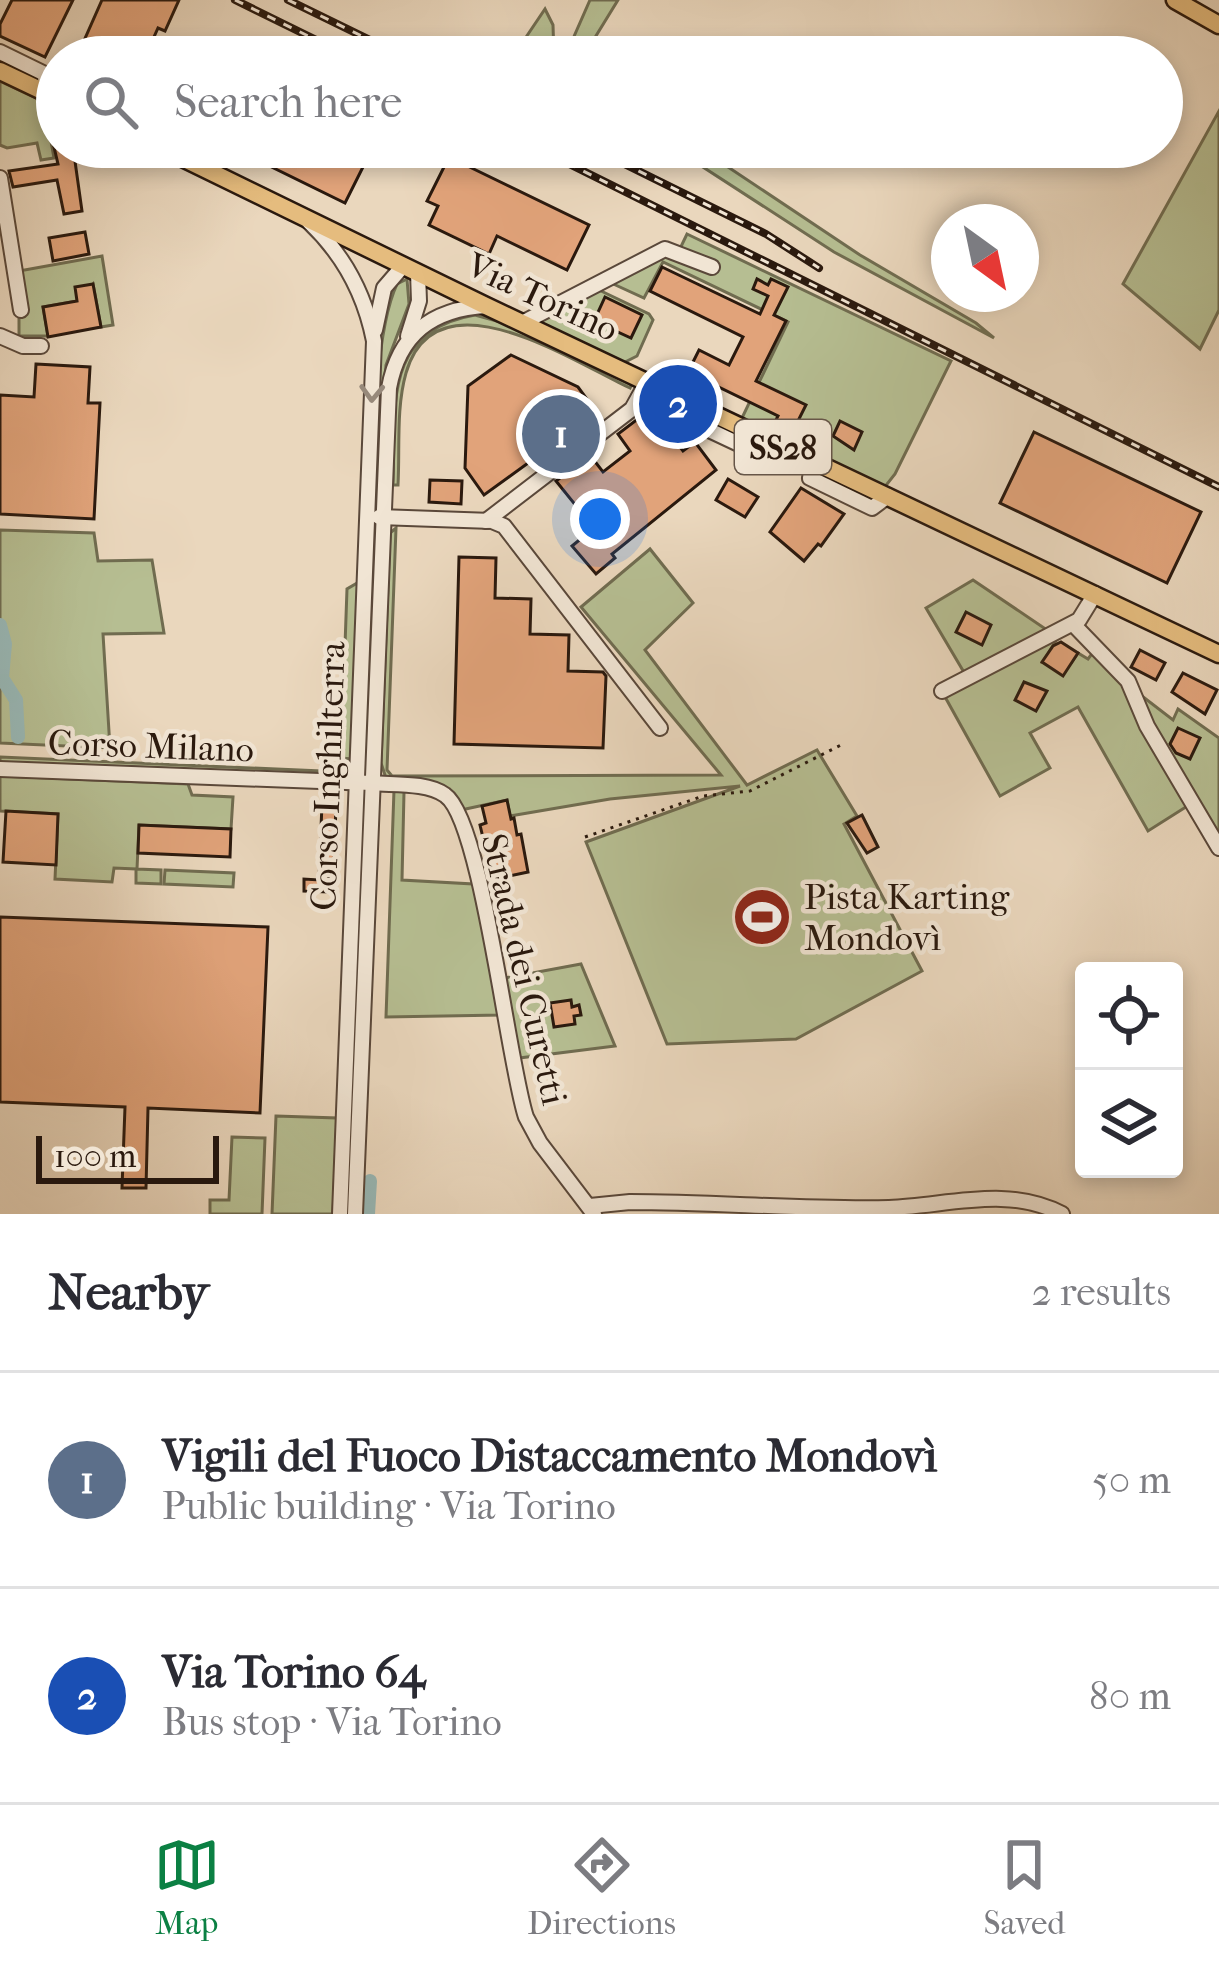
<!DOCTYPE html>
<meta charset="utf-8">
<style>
body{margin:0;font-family:"IM FELL French Canon",serif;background:#f2f2f3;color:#2b2b33}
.controls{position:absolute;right:36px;bottom:36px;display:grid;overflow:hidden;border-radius:12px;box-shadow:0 6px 18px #0003}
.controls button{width:108px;height:108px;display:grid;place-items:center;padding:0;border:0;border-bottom:3px solid #e1e1e2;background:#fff;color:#2b2b33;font:60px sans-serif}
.compass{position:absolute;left:931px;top:204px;width:108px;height:108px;border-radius:50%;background:#fff;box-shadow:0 6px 18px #0003;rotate:147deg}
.scale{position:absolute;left:36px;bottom:30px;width:183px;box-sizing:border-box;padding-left:12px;border:6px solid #2a190e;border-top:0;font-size:33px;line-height:42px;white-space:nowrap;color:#2a190e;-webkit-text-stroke:9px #f1e5d4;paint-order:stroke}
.you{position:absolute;left:600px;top:519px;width:42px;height:42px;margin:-30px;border:9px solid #fff;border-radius:50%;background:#1a73e8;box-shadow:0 0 0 18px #1a73e833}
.badge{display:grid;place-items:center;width:78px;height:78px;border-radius:50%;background:#0b8043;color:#fff;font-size:39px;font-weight:700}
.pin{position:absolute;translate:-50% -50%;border:6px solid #fff;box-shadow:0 3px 12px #0006}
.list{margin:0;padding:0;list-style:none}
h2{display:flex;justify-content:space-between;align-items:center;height:156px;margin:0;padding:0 48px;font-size:51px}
h2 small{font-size:39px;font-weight:400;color:#7c7c81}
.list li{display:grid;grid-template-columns:78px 1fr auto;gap:36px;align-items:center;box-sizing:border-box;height:216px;padding:0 48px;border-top:3px solid #e1e1e2}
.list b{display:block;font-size:45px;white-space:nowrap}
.list p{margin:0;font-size:39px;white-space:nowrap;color:#7c7c81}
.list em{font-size:39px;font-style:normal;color:#7c7c81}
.icon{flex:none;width:66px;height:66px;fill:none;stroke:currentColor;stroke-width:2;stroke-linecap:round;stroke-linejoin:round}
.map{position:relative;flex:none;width:1219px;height:1214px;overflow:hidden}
.search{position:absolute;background:#fff;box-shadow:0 6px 18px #0003;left:36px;right:36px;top:36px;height:132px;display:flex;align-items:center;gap:30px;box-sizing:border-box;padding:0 42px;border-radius:66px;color:#7c7c81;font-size:45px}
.sheet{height:588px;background:#fff}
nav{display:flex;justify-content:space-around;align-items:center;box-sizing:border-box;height:168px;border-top:3px solid #e1e1e2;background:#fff;font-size:33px;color:#7c7c81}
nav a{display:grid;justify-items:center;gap:6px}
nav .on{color:#0b8043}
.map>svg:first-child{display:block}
</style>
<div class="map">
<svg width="1219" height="1214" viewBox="0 0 1219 1214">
<rect width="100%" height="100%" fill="#ead7bd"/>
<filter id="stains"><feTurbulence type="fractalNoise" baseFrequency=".00167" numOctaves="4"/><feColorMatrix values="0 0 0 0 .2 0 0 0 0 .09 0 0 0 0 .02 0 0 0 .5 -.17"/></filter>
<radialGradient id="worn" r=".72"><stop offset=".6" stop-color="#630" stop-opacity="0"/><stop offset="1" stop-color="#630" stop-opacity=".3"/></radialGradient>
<g fill="#b6be92" stroke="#706c50" stroke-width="3">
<path d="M590 0H618L583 57H565Z"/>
<path d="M545 9 553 25 554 57H536L518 49Z"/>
<path d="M0 81 57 108V123L48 125 54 158 41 160 37 143 7 148 0 145Z"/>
<path d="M1219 111V310L1200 349 1123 284Z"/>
<path d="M672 147H698L860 255 976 323 994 338 834 252Z"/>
<path d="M687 234 951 361 895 474 884 488 741 420 788 322 663 262 644 298 609 282 664 253 677 255Z"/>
<path d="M102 256 113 325 101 327 93 284 77 301 43 307 48 336H19V271Z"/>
<path d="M407 279 409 304 386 365 376 483C370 439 378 324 397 284Z"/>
<path d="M599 290 649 314 653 320 637 356 623 363 537 322Z"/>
<path d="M475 315 504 323 632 384 630 388C572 361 436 270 406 373 396 408 400 449 398 485H393C396 409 381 331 475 315Z"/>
<path d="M396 528 387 770 392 776 721 775 581 607 650 549 693 603 645 650 747 785 817 750 857 816 844 824 922 971 796 1039 667 1044 586 842 740 786 610 799 510 816 507 800 461 810 456 801 386 778 381 763 390 533Z"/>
<path d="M0 530 94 533 98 561 152 560 164 633 103 634 110 748 0 743Z"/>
<path d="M973 580 1050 632 965 674 926 608Z"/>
<path d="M359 582 352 759 341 758 347 589Z"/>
<path d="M1055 637 1057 639 1043 662 1065 660 1071 663 1078 653 1088 659 1094 651 1121 677 1189 805 1148 831 1078 707 1030 733 1050 768 1000 796 944 695Z"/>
<path d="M1138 693 1173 720 1178 709 1219 738V840L1150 724Z"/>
<path d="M0 757 343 772 342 777 0 763Z"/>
<path d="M0 776 188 784 192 795 233 797 231 829 139 825 137 869 161 870V884L136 883V869L114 868 112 882 55 879 58 814 0 811Z"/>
<path d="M394 790 404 792 402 880 473 884 501 1015 386 1017Z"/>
<path d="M165 870 234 873 233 887 164 884Z"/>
<path d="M581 964 615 1046 519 1058 505 978Z"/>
<path d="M276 1116 337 1118 333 1214H272Z"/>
<path d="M232 1137 265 1138 262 1214H210V1200H229Z"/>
</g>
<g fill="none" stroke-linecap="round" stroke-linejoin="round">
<g stroke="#98b8b6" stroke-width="14">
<path d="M0 625 5 644 2 678 16 700 18 737"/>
<path d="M368 1214 370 1181"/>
</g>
</g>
<g fill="#e1a37a" stroke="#2a190e" stroke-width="3">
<path d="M12 0H73L45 57 0 36V24Z"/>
<path d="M102 0H179L165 31 158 28 145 57H116L83 43Z"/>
<path d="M54 147H73L82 211 64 214 57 180 13 187 9 171 58 164Z"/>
<path d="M231 147H373L345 203Z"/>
<path d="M449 157 589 225 567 270 497 236 489 254 429 225 438 206 427 201Z"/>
<path d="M85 232 89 254 53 261 49 238Z"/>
<path d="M662 267 760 314 768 296 753 289 757 279 768 285 771 279 788 287 774 315 786 321 756 381 806 405 791 435 773 426 778 416 688 372 699 350 729 365 743 337 650 291Z"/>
<path d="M93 284 101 327 48 337 43 307 77 301 75 287Z"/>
<path d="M605 297 642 315 631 338 594 321Z"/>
<path d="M511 355 578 387 597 413 484 495 465 468 468 386Z"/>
<path d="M36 364 90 367 88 403H100L94 519 0 514V395L34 397Z"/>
<path d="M639 418 653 436 665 427 683 451 695 442 716 470 612 554 615 558 596 574 572 546 594 528 556 481 590 455 603 472 630 451 618 434Z"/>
<path d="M840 421 862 432 854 450 833 436Z"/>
<path d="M1034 432 1201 512 1167 583 1000 503Z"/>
<path d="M728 479 758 497 745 517 716 500Z"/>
<path d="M430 480 462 481 461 504 429 502Z"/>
<path d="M801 488 844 514 821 546 818 544 804 561 770 532Z"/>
<path d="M459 557 496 558 495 598 531 599 530 634 569 635 568 671 603 672 606 676 603 748 454 744Z"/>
<path d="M966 612 991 625 982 645 956 632Z"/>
<path d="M1061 642 1078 653 1063 676 1042 662 1053 646Z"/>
<path d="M1140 650 1165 663 1156 680 1131 667Z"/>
<path d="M1183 673 1217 690 1205 714 1172 692Z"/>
<path d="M1024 682 1047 691 1036 711 1015 700Z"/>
<path d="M1178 728 1200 738 1190 759 1176 753 1170 744Z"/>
<path d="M507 800 511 819 514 818 517 835 521 834 528 872 490 880 485 860 506 856 502 838 484 842 480 825 486 823 482 806Z"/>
<path d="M322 803 336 804 334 866H329L328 892 304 891V879L319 880Z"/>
<path d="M6 811 58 814 56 865 3 862Z"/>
<path d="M862 815 878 847 867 853 847 823Z"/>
<path d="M139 825 231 829 230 857 138 853Z"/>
<path d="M0 917 268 927 260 1113 148 1108 146 1188H122L125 1107 0 1102Z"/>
<path d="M571 1000 572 1007 579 1005 581 1015 574 1016 575 1024 554 1027 550 1003Z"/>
</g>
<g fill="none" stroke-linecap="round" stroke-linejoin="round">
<defs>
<g id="minor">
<path d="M0 52 45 74 46 93"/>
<path d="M0 178 21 310"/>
<path d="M309 222C343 254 365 295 374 341L340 1214"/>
<path d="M522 323 665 249 712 267"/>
<path d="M375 330 384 288 403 266"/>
<path d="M0 336 23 346H41"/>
<path d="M408 336 419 301 418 273"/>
<path d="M639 397 741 445 748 430"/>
<path d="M813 461 810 478 872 508 888 496"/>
<path d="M379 517 492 521 504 526 660 728"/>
<path d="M486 521 632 409 647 382"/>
<path d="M1073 624 1128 681 1147 726 1219 848"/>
<path d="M942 691 1079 620 1095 594"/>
<path d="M0 769 372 783C393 785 427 782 445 795 482 820 508 1064 526 1117L540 1143 594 1214"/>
<path d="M590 1206 630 1202C717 1202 803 1210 889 1208 947 1206 1008 1185 1062 1214"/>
<path d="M355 1214 389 388C399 334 432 309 486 306"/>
</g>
<g id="major">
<path d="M1175 0 1219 25"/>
<path d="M0 71 57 98"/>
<path d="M160 147 486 306 1219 654"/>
</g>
</defs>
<use href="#minor" stroke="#5a483a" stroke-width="18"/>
<use href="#major" stroke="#2a190e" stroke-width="21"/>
<path stroke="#2a190e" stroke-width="3" stroke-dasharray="3 6" stroke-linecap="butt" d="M585 837 703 796 750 791 843 744"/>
<use href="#minor" stroke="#f1e5d4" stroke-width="14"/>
<use href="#major" stroke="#e5bc7e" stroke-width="16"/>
<defs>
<g id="rail">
<path d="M235 0 351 57"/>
<path d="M288 0 405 57"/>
<path d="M535 147 1219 487"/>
<path d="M590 147 766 234 819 268"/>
</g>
</defs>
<use href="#rail" stroke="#2a190e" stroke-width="8"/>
<use href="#rail" stroke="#f1e5d4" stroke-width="3" stroke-dasharray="9" stroke-linecap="butt"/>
</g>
<defs><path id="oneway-chevron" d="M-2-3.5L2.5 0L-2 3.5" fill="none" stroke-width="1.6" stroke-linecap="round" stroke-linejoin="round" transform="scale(3)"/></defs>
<use stroke="#97897b" href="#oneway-chevron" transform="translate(372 393) rotate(92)"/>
<defs>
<symbol id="stadium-disc" viewBox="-11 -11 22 22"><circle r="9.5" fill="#8f2418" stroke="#f1e5d4"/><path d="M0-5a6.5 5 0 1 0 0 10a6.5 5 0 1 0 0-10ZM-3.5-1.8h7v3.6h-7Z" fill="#fff"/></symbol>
</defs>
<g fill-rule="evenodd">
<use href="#stadium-disc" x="729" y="884" width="66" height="66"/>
</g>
<g text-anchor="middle" stroke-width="9" stroke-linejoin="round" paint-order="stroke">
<rect fill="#f1e5d4" stroke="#665649" stroke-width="3" x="735" y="420" width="96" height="54" rx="9"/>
<g font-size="33" font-weight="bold" fill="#2a190e">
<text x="783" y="459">SS28</text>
</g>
<g font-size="36" fill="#2a190e" stroke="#f1e5d4">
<text transform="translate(543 296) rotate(25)" y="13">Via Torino</text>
<text transform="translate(151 745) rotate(2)" y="13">Corso Milano</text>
<text transform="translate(327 776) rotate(-88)" y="13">Corso Inghilterra</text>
<text transform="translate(525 969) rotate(77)" y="13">Strada dei Curetti</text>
</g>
<g font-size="36" fill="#2a190e" stroke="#f1e5d4" text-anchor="start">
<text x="804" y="909">Pista Karting<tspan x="804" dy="41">Mondovì</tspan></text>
</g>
</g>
<rect width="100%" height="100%" filter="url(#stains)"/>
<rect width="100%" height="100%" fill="url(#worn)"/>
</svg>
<div class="controls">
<button><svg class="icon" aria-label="locate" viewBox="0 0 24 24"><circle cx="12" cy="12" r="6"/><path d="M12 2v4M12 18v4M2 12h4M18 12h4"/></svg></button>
<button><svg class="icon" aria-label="layers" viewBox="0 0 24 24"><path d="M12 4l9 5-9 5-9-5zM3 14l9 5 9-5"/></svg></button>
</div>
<svg class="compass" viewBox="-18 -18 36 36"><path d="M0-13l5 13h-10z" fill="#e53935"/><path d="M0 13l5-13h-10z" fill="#7c7c81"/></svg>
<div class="scale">100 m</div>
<div class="you"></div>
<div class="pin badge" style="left:561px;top:434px;background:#5c6f8a">1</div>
<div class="pin badge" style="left:678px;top:404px;background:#1a4fb4">2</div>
<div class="search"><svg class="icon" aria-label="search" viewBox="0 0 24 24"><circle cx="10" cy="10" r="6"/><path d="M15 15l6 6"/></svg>Search here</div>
</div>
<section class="sheet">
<h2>Nearby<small>2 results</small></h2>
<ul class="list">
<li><span class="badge" style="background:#5c6f8a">1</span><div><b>Vigili del Fuoco Distaccamento Mondovì</b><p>Public building · Via Torino</p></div><em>50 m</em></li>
<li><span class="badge" style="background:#1a4fb4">2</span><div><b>Via Torino 64</b><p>Bus stop · Via Torino</p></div><em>80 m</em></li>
</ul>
</section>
<nav>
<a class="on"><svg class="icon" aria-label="map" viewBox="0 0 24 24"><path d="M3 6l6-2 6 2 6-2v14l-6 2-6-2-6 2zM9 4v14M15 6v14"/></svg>Map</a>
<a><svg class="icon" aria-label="directions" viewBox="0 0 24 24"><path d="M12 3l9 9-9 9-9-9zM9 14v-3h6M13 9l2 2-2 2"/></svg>Directions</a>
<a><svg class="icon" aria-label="saved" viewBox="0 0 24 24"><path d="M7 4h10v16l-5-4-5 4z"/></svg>Saved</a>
</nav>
